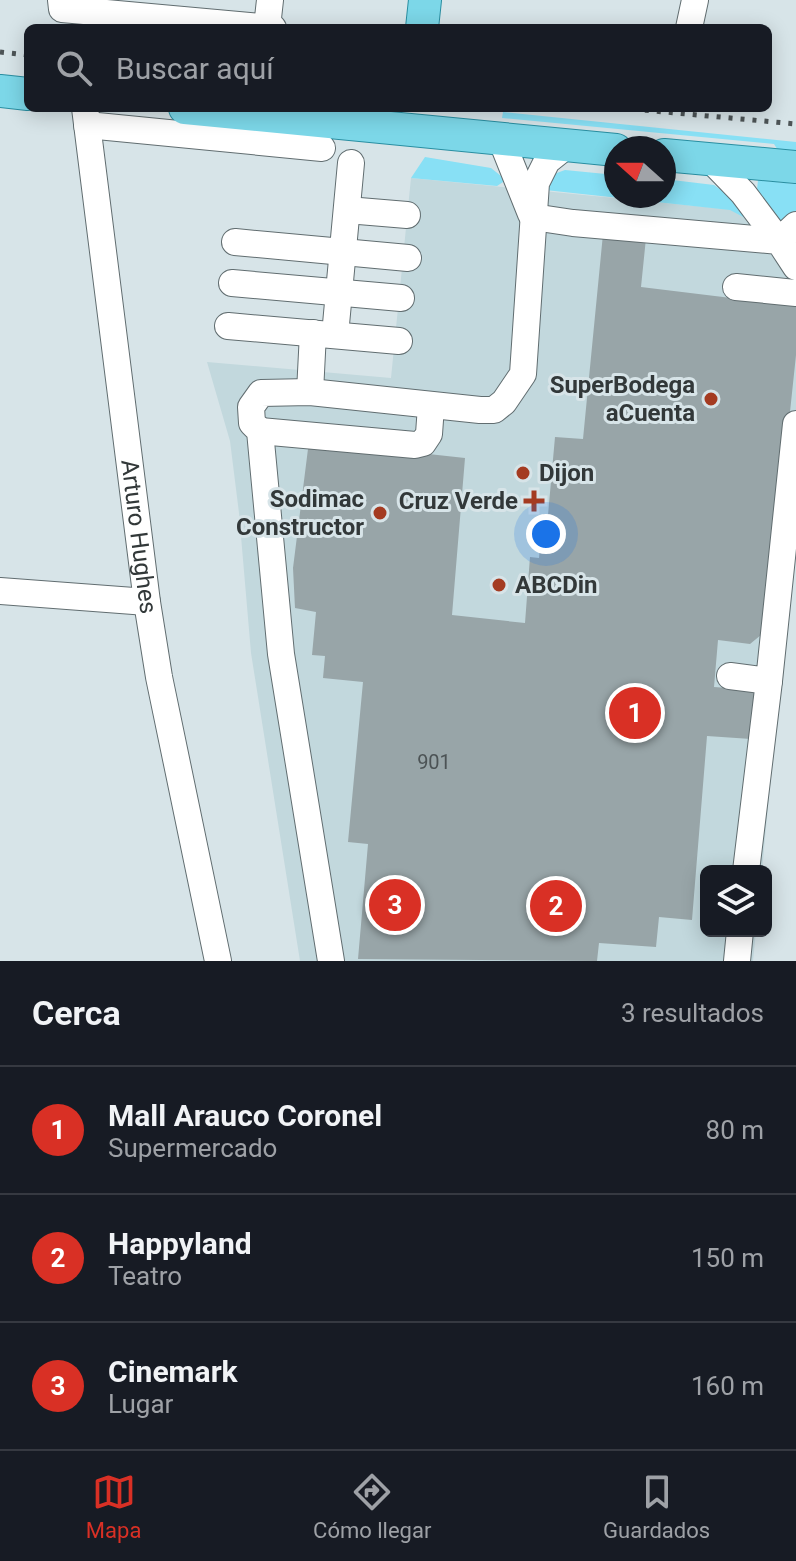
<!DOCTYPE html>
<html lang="es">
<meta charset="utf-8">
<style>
body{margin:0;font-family:Roboto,sans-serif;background:#242831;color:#f1f3f6}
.controls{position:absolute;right:24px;bottom:24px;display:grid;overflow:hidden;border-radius:12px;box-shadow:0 4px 20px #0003}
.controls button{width:72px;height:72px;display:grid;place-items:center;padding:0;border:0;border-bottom:2px solid #363941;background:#171b24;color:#f1f3f6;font:40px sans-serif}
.compass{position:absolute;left:604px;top:136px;width:72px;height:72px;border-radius:50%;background:#171b24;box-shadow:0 4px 20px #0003;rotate:291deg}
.you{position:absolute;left:546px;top:534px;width:28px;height:28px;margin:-20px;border:6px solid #fff;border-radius:50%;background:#1a73e8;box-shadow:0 0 0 12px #1a73e833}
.badge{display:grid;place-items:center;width:52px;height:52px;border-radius:50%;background:#d93025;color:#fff;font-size:26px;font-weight:700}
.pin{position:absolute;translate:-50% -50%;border:4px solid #fff;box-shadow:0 2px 8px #0006}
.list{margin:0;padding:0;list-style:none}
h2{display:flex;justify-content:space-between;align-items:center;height:104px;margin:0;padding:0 32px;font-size:34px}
h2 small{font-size:26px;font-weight:400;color:#9ea1a6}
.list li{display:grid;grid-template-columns:52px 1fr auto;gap:24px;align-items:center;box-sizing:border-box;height:128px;padding:0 32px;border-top:2px solid #363941}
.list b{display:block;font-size:30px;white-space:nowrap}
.list p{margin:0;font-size:26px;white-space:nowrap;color:#9ea1a6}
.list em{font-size:26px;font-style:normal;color:#9ea1a6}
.icon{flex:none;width:44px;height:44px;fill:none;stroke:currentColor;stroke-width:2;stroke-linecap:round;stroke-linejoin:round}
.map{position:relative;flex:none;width:796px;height:961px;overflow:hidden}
.search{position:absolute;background:#171b24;box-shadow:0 4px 20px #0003;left:24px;right:24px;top:24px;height:88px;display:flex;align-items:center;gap:20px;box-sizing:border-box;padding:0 28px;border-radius:12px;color:#9ea1a6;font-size:30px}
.sheet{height:488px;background:#171b24}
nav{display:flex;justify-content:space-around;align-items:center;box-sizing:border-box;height:112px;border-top:2px solid #363941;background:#171b24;font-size:22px;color:#9ea1a6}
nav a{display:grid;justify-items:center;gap:4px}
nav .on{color:#d93025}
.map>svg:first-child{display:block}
</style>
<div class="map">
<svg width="796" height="961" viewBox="0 0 796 961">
<rect width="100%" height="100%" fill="#d7e4e8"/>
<path fill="#c2d8dd" d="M411 178 796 216V506L762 871H706V931H756L753 961H300L251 653 239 513 230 441 207 362 391 378Z"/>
<g fill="#88e0f5">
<path d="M503 112 796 142V154L779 152 774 144 502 118Z"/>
<path d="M425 157 491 168 506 180 497 186 411 178Z"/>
<path d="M565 170 616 175V196H664V179L714 185 749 210 752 229 749 220 730 210 536 189 554 174Z"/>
<path d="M758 180 796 184V213L783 231 757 190Z"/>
</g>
<path fill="#98a5a8" d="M603 234 646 238 641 287 796 306V355L767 630 750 644 718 640 714 687 755 690 751 739 707 736 692 920 659 917 656 947 599 943 597 961 358 959 368 844 348 842 363 682 323 678 325 656 312 655 316 612 295 608 293 568 309 441 465 458 452 615 525 623 530 557 539 558 543 514 548 515 555 437 583 439Z"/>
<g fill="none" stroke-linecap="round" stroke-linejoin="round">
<defs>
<g id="minor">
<path d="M61 0 62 9 273 28"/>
<path d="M267 27 270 0"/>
<path d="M689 28 695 0"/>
<path id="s1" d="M85 108 147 602 159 677 218 961"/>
<path d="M87 125 322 148"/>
<path d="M501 139 531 214"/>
<path d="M710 159 743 193 779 241 796 225"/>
<path d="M347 210 407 215"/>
<path d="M533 217 573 223 779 241 796 267"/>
<path d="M235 242 408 258"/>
<path d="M232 283 401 298"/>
<path d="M736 287 796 293"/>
<path d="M228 326 399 341"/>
<path d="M335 335 351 163"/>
<path d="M310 392 313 333"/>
<path d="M260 431 415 445 423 443 429 434 431 406"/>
<path d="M0 591 147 602"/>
<path d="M730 676 769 681 796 424"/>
<path d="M746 871 769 681"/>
<path d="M331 961 281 654 260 431 252 423 251 407 261 393 310 392 480 410H494L504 402 523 374 536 183 547 161 567 145"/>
<path d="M737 961 740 931"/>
</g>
<g id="major">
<path d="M422 28 425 0"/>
<path d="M0 91 28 94"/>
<path d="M185 108 616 150"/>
<path d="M664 155 796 167"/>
</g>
</defs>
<use href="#minor" stroke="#616d70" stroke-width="28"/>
<use href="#major" stroke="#298ea1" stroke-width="34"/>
<use href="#minor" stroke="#fff" stroke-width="26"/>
<use href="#major" stroke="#7cd7e8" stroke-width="32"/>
<g stroke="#4d5456" stroke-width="5" stroke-dasharray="4 8" stroke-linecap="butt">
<path d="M0 52 28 55"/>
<path d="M621 108 796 124"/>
</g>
</g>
<g fill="#a43b21" stroke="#d7e4e8" stroke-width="3">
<circle cx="711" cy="399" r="8"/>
<circle cx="523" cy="473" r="8"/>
<path d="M530 489h8v8h8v8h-8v8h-8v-8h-8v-8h8z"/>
<circle cx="380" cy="513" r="8"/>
<circle cx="499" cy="585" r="8"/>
</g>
<g text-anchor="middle" stroke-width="6" stroke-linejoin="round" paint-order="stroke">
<g font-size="20" fill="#4c5355">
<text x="434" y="769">901</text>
</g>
<g font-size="24" font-weight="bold" fill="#323839" stroke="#d7e4e8" text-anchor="end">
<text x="695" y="393">SuperBodega<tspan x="695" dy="28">aCuenta</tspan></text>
<text x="539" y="481" text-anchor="start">Dijon</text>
<text x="364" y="507">Sodimac<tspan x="364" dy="28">Constructor</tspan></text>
<text x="518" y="509">Cruz Verde</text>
<text x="515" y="593" text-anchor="start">ABCDin</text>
</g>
<g font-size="24" fill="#323839" stroke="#d7e4e8">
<text dy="8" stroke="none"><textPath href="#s1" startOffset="432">Arturo Hughes</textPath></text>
</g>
</g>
</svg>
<div class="controls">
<button><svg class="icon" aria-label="layers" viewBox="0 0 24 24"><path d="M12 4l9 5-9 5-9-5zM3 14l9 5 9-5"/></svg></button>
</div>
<svg class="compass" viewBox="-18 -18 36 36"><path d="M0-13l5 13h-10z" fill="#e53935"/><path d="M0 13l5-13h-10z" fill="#9ea1a6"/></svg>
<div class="you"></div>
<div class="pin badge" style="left:635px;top:713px">1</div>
<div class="pin badge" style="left:556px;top:906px">2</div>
<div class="pin badge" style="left:395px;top:905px">3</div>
<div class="search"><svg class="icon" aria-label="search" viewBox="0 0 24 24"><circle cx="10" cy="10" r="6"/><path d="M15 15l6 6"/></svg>Buscar aquí</div>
</div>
<section class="sheet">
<h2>Cerca<small>3 resultados</small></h2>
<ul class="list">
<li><span class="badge">1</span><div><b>Mall Arauco Coronel</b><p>Supermercado</p></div><em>80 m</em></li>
<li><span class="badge">2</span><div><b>Happyland</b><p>Teatro</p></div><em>150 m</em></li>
<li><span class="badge">3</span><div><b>Cinemark</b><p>Lugar</p></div><em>160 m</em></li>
</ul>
</section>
<nav>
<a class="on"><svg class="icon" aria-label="map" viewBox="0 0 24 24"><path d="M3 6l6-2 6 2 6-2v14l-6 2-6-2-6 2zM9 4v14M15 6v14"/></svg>Mapa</a>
<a><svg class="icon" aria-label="directions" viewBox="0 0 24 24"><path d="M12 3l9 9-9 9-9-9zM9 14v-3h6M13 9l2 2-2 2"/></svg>Cómo llegar</a>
<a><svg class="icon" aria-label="saved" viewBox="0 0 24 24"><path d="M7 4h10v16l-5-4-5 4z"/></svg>Guardados</a>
</nav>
